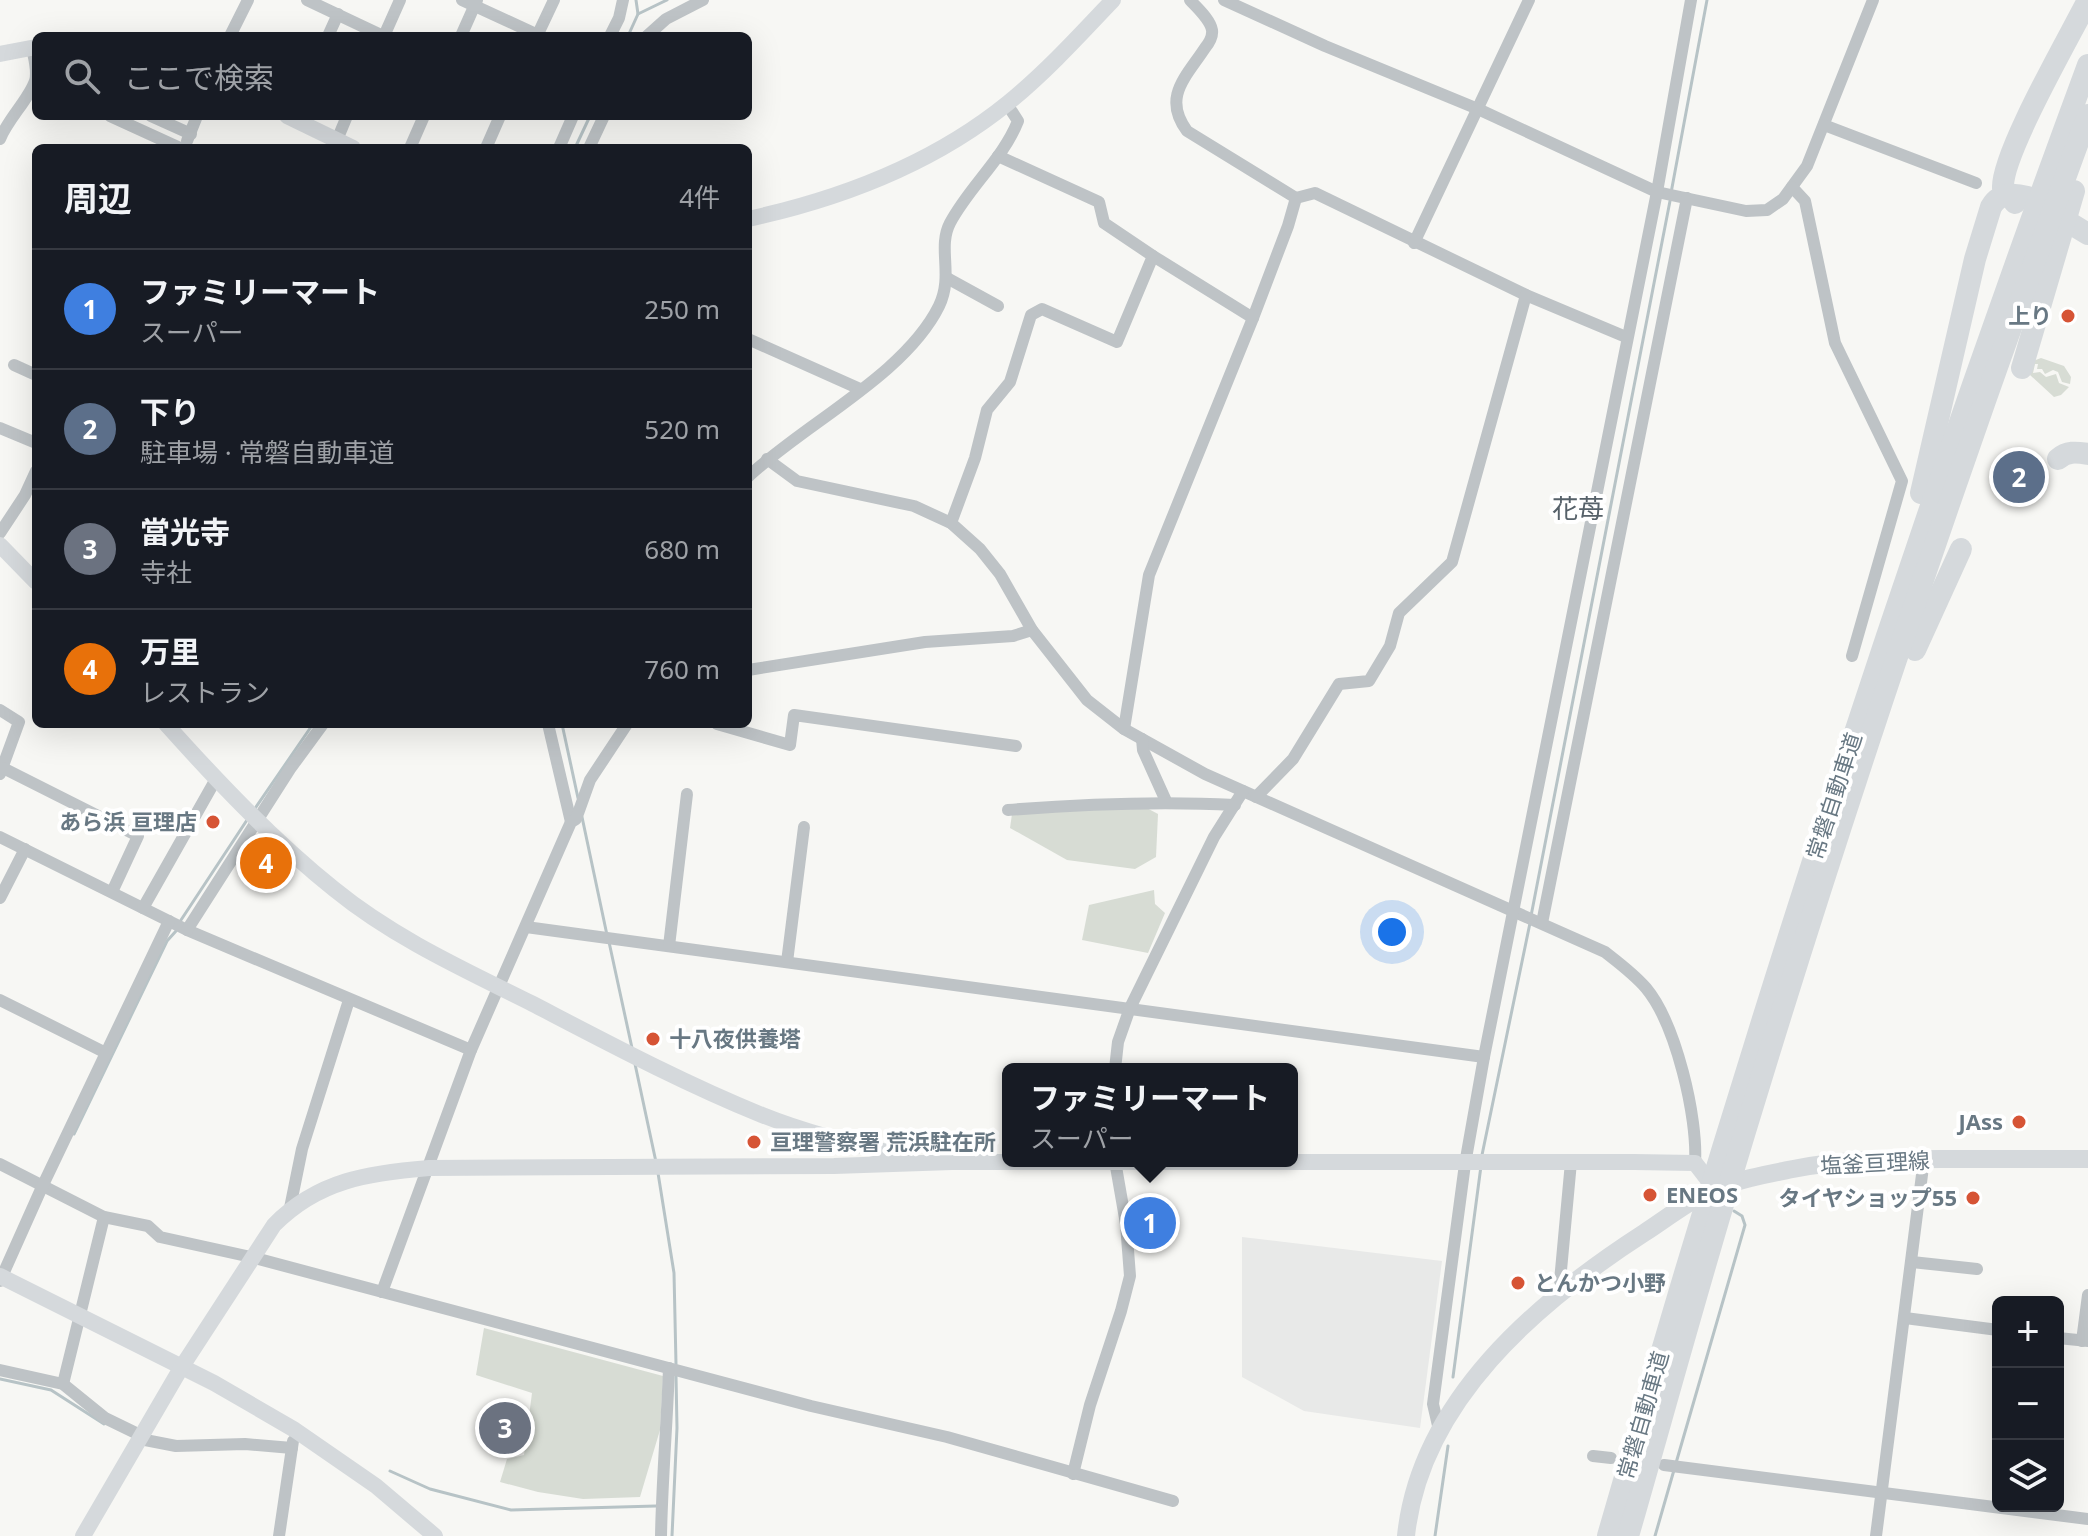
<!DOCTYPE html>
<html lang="ja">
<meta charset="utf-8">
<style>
body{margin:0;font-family:"Noto Sans","Noto Sans JP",sans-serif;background:#242831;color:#f1f3f6}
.controls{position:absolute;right:24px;bottom:24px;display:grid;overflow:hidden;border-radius:12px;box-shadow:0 8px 32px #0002}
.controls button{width:72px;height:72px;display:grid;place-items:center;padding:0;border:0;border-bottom:2px solid #363941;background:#171b24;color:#f1f3f6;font:40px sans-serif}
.you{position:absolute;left:1392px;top:932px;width:28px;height:28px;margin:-20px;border:6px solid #fff;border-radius:50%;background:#1a73e8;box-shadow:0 0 0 12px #1a73e833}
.badge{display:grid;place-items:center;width:52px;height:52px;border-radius:50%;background:#d65435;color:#fff;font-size:26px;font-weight:700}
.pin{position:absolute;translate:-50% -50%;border:4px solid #fff;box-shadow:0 2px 8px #0006}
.popup{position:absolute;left:1002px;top:1063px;width:296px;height:104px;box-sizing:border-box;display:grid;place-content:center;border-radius:12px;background:#171b24;filter:drop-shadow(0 2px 6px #0005);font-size:26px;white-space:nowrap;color:#9ea1a6}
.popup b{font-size:30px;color:#f1f3f6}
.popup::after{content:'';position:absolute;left:50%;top:100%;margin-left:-16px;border:16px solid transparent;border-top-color:#171b24}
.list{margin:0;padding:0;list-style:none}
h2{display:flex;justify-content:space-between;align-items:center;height:104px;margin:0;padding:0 32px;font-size:34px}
h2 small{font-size:26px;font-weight:400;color:#9ea1a6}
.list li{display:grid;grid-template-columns:52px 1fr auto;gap:24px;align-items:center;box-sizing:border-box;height:120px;padding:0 32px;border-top:2px solid #363941}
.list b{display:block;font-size:30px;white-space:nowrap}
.list p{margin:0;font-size:26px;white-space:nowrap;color:#9ea1a6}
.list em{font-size:26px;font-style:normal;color:#9ea1a6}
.icon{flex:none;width:44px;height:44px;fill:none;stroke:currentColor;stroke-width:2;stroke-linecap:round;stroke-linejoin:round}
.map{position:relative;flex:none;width:2088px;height:1536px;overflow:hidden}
.search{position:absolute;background:#171b24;box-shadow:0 8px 32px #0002;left:32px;top:32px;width:720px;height:88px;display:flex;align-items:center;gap:20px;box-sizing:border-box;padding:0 28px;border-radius:12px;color:#9ea1a6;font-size:30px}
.panel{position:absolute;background:#171b24;box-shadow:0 8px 32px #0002;left:32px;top:144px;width:720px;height:584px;border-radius:12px}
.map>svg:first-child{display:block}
</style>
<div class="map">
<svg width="2088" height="1536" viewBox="0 0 2088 1536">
<rect width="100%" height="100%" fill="#f7f7f4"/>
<path fill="#e8e9e8" d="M1242 1237 1442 1261 1420 1428 1304 1411 1242 1377Z"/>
<g fill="#d7dcd4">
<path d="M2041 358 2064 366 2071 377 2070 384 2062 382 2058 372 2053 370 2045 374 2042 369H2037L2038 364H2035L2033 373 2040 372 2046 377 2056 374 2059 383 2069 387 2061 395 2054 397 2030 375 2033 361Z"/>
<path d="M1143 806 1158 814 1156 857 1135 869 1067 860 1010 828 1012 814Z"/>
<path d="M1154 890 1155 904 1165 913 1148 953 1082 940 1089 905Z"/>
<path d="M484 1328 663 1376 660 1430 640 1497 583 1499 538 1492 500 1482 507 1459 524 1455 532 1393 476 1375Z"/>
</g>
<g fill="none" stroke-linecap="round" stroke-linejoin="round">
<g stroke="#b7c3c6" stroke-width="3">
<path d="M638 14 667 0"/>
<path d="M628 36 638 14 636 0"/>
<path d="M575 148 590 116"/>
<path d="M1671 193 1707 0"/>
<path d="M562 724 578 798"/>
<path d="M254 810 313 724"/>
<path d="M582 817 607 935"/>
<path d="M1531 916 1670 201"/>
<path d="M181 920 247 820"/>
<path d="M609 942 632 1048"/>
<path d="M635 1064 656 1162"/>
<path d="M74 1134 167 941 176 931"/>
<path d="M1482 1155 1530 923"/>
<path d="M658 1173 674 1273 676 1364"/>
<path d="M1453 1377 1481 1166"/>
<path d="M0 1379 51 1390 104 1424"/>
<path d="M1676 1463 1745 1225 1742 1216 1734 1211"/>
<path d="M390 1471 430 1489 511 1510 656 1506"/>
<path d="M672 1536 677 1428 676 1376"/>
<path d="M1435 1536 1448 1446"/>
<path d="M1655 1536 1674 1470"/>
</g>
<g stroke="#bec3c6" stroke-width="12">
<path d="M307 0 383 36"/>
<path d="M462 0 540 36"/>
<path d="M1224 0 1325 46 1478 109 1657 192 1746 211 1767 210 1783 199 1807 166 1873 0"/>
<path d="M230 36 248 0"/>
<path d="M328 36 338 14"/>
<path d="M384 36 400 0"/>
<path d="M461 36 477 0"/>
<path d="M537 36 554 0"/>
<path d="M610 36 619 18 623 0"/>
<path d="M647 36 666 19 703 0"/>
<path d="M110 116 180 148"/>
<path d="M151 116 191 134"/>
<path d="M1824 125 1976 183"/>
<path d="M0 139C8 119 29 99 35 81 38 71 34 58 32 48"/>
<path d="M337 140 347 116"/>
<path d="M187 141 197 116"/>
<path d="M410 148 424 116"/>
<path d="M486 148 500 116"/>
<path d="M559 148 573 116"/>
<path d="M589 148 604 116"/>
<path d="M1792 187 1805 201 1835 343 1902 481 1852 656"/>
<path d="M1296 198 1315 193 1526 295 1626 337"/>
<path d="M1414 243 1529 0"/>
<path d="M1153 256 1253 318"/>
<path d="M947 278 998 306"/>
<path d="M748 339 860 389"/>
<path d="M14 365 36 375"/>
<path d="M0 428 36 443"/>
<path d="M767 459 797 481 914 506 951 523 980 549 1000 574 1032 630 1087 700 1124 729 1205 774 1605 952C1619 963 1634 974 1646 988 1676 1024 1698 1118 1695 1163"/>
<path d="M748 477C804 424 905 375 939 306 954 275 937 248 950 223 969 187 1003 159 1018 121L1007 104"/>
<path d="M951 523 975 458 987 410 1010 382 1031 315 1042 309 1117 342 1153 256 1104 223 1099 202 998 156"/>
<path d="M0 533 25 495 36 471"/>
<path d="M748 670 925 642 1013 636 1032 630"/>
<path d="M0 710 19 722 0 774"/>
<path d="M548 724 571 822"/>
<path d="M717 724 790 745 794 715 1016 746"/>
<path d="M1124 729 1149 575 1253 318 1288 226 1296 198 1187 131C1162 97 1186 77 1205 48 1209 43 1213 37 1212 30 1210 19 1197 8 1190 0"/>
<path d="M1142 739 1143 750 1166 801"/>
<path d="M3 768 138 836 112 892"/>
<path d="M1256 797 1293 759 1339 684 1369 681 1390 646 1399 613 1452 562 1526 295"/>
<path d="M1008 810C1084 804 1159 801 1235 805"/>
<path d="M0 837 187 930 471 1050"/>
<path d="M0 898 25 849"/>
<path d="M143 908 216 779"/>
<path d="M1542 923 1687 198"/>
<path d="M526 927 1484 1057"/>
<path d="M187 930 290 769 323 724"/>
<path d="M669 946 687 794"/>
<path d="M787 962 804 827"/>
<path d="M0 1000 106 1053"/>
<path d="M1115 1069 1118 1042 1130 1008 1214 837 1243 791"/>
<path d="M0 1164 104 1217 148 1226 160 1237 251 1257 811 1406 947 1437 1173 1501"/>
<path d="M290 1208 302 1149 349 1000"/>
<path d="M1912 1262 1977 1269"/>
<path d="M0 1281 42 1187 169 921"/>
<path d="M1567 1289 1560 1281 1571 1162"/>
<path d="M382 1292 471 1050 571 822 576 819 590 780 627 724"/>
<path d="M1905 1318 1998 1330"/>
<path d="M2058 1338 2088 1341"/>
<path d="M2082 1341 2088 1295"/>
<path d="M0 1370 63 1384 105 1418 142 1436"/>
<path d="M63 1384 104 1217"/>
<path d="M1439 1430 1433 1404 1465 1164 1484 1057 1657 192 1691 0"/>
<path d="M140 1439 176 1446 245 1444 292 1448"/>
<path d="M1593 1456 1611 1458"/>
<path d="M1664 1465 2088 1519"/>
<path d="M1073 1474 1090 1405 1121 1311 1130 1276 1126 1224 1115 1161"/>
<path d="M279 1536 293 1441"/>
<path d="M661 1536C662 1480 667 1424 669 1368"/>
<path d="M1876 1536 1924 1159"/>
</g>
<g stroke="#d5d9dc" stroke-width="16">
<path d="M0 54 36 47"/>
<path d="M287 116 353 148"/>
<path d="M748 219C840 199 934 163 1008 103 1046 72 1079 36 1113 0"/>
<path d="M0 545 36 582"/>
<path d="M166 724C218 782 273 840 334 889 394 938 465 970 533 1004 608 1043 683 1083 762 1115 809 1134 858 1145 907 1157"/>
<path d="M0 1276 214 1383 295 1430 376 1486 435 1536"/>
<path d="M83 1536 181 1368 274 1225C318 1180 369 1173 429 1168L834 1166 952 1162H1634L1695 1163 1715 1189"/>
</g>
<path stroke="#d5d9dc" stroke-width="18" d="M1406 1536C1420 1401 1537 1302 1644 1233 1667 1218 1691 1199 1716 1189 1740 1179 1768 1174 1793 1169 1842 1159 1893 1159 1943 1159 1991 1159 2040 1159 2088 1159"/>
<g stroke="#d5d9dc" stroke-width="22">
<path d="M2015 203 2003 188C2001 155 2070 36 2088 0"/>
<path d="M2073 225 2088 234"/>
<path d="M2022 368 2074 191"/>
<path d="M2058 459C2067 451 2076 452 2088 454"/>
<path d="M1921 493 1975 259 1991 207C1999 193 2012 193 2027 197"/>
<path d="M1915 650 1961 549"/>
<path d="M1608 1536C1750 1040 1909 549 2088 65"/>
<path d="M1628 1536C1659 1428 1689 1319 1721 1211 1831 842 1955 476 2088 115"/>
</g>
</g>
<g fill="#d65435" stroke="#fff" stroke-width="3">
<circle cx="2068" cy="316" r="8"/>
<circle cx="213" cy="822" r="8"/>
<circle cx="653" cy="1039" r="8"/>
<circle cx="2019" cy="1122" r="8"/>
<circle cx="754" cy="1142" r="8"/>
<circle cx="1650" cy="1195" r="8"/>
<circle cx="1973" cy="1198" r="8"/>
<circle cx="1518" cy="1283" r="8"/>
</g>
<g text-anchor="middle" stroke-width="8" stroke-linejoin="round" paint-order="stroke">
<g font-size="22" font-weight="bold" fill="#687883" stroke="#fff" text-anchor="end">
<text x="2052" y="324">上り</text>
<text x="197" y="830">あら浜 亘理店</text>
<text x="669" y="1047" text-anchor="start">十八夜供養塔</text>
<text x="2003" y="1130">JAss</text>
<text x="770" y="1150" text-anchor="start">亘理警察署 荒浜駐在所</text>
<text x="1666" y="1203" text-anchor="start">ENEOS</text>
<text x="1957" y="1206">タイヤショップ55</text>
<text x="1534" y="1291" text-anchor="start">とんかつ小野</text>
</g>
<g font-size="22" fill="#687883" stroke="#fff">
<text transform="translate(1834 796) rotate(-72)" y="8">常磐自動車道</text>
<text transform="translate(1875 1163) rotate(-3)" y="8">塩釜亘理線</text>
<text transform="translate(1643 1415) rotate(-74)" y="8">常磐自動車道</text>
</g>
<g font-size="26" fill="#566169" stroke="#fff">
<text x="1578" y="518">花苺</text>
</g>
</g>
</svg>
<div class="controls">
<button>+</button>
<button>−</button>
<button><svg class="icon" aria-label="layers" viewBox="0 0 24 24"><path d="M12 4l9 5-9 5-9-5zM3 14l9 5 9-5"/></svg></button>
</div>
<div class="you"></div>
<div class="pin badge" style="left:1150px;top:1223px;background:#3f7fe0">1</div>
<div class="popup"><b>ファミリーマート</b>スーパー</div>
<div class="pin badge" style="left:2019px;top:477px;background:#5c6f8a">2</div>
<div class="pin badge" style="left:505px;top:1428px;background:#6b7280">3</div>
<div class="pin badge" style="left:266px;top:863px;background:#e8710a">4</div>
<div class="search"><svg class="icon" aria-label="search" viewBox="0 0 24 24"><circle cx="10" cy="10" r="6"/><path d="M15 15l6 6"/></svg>ここで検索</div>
<section class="panel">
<h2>周辺<small>4件</small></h2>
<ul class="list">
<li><span class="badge" style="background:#3f7fe0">1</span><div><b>ファミリーマート</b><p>スーパー</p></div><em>250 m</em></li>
<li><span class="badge" style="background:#5c6f8a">2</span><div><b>下り</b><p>駐車場 · 常磐自動車道</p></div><em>520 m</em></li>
<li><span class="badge" style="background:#6b7280">3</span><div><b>當光寺</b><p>寺社</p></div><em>680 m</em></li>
<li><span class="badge" style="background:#e8710a">4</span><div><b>万里</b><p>レストラン</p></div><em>760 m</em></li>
</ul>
</section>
</div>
